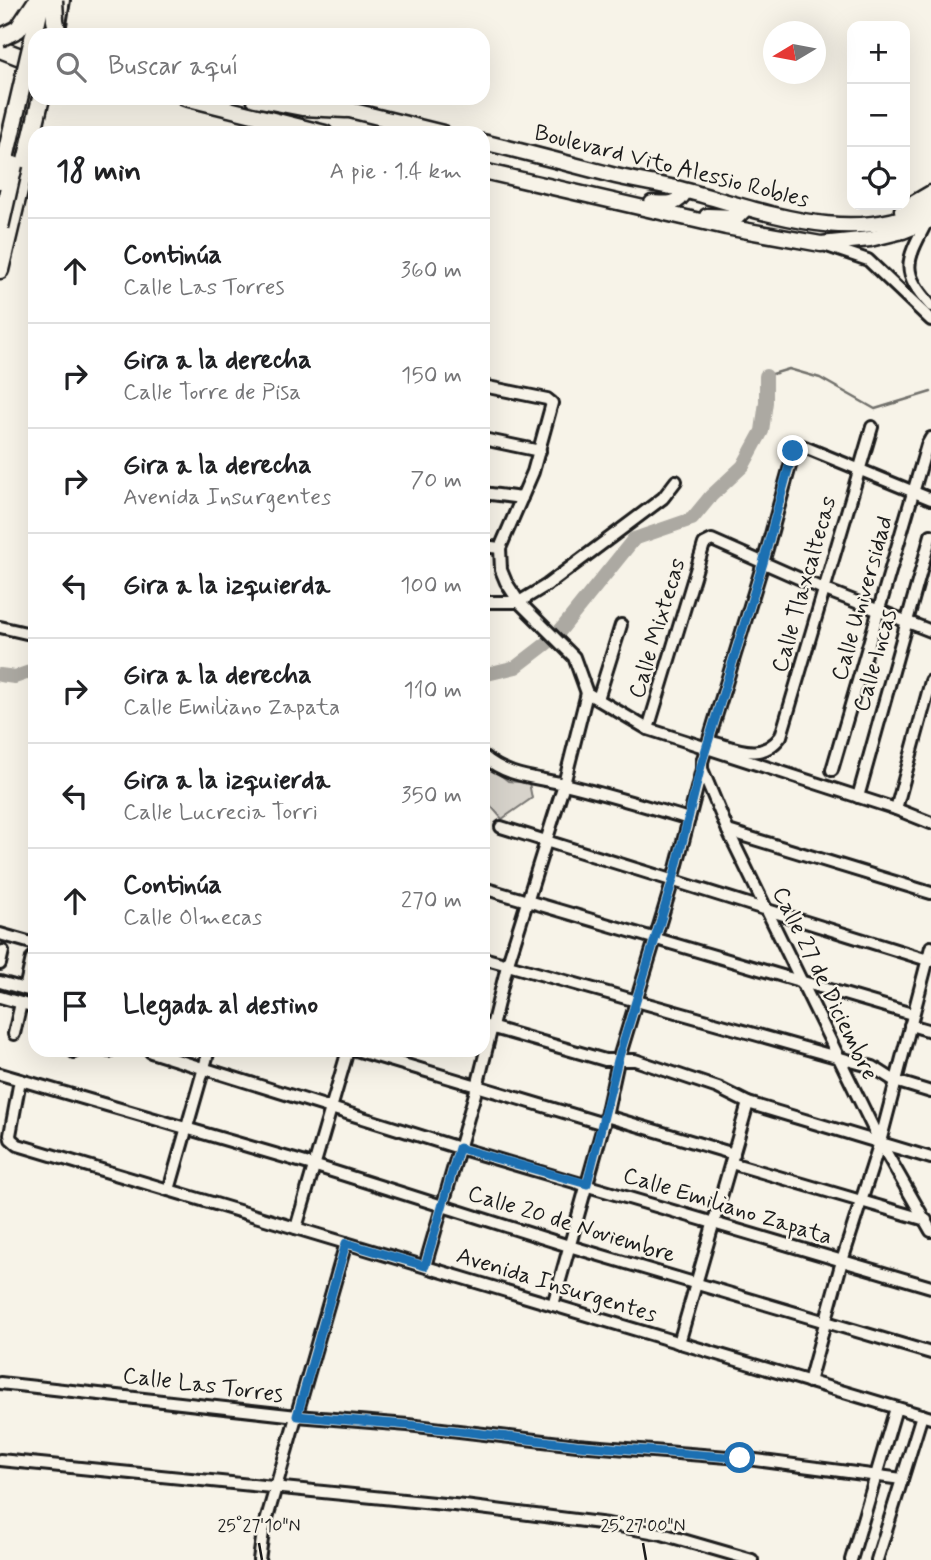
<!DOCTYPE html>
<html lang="es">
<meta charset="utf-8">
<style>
body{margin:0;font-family:Mynerve,sans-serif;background:#f2f2f2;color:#202124}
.controls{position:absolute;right:21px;top:21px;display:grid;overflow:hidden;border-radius:14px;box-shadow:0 7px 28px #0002}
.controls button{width:63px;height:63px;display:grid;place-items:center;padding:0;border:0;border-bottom:2px solid #e0e0e0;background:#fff;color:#202124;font:35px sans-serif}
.compass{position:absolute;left:763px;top:21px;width:63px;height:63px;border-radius:50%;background:#fff;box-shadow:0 7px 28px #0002;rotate:260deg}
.stop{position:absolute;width:21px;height:21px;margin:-16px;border:5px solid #1f6fb2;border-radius:50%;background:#fff}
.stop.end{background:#1f6fb2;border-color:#fff;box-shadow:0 2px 7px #0008}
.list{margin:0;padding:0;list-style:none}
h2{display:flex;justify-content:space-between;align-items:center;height:91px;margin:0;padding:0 28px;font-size:30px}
h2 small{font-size:23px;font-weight:400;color:#757577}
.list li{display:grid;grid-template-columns:46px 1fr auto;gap:21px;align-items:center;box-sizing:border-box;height:105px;padding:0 28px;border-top:2px solid #e0e0e0}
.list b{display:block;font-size:26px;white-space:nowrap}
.list p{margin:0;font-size:23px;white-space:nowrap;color:#757577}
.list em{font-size:23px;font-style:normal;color:#757577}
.icon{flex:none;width:38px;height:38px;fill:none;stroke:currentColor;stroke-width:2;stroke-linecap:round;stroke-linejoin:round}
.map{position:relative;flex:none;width:931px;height:1560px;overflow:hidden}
.search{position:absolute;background:#fff;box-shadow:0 7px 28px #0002;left:28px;top:28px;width:462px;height:77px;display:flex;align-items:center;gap:18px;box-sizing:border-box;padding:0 24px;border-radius:21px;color:#757577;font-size:26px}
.panel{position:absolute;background:#fff;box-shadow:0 7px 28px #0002;left:28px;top:126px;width:462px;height:931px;border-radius:21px}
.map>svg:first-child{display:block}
</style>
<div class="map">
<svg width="931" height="1560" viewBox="0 0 931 1560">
<rect width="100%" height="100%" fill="#f7f3e8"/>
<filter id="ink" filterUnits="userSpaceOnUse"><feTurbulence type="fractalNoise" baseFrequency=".0143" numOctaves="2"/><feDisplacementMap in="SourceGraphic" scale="14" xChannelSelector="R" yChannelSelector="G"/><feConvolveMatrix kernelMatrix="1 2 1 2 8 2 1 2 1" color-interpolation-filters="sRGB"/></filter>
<g filter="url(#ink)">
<path fill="#d7d3cb" stroke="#7a7874" stroke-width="2" d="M483 761 508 781 529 783 532 798 502 819 483 797Z"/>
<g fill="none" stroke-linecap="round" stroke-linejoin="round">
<path stroke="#72716c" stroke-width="2.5" d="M766 376 789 369 820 378 875 409 931 392"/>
<g stroke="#aca9a2" stroke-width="14">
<path d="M0 675 15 677 35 670"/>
<path d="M483 675 516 667 555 637 634 539 692 519 711 496 743 466 762 431 766 402V376"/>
</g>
<defs>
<g id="minor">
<path d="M60 25 64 0"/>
<path d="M926 223C906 262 900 271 931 306"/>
<path d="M827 246 868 260 931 320"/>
<path d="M483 386 547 399 552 403 533 472 500 548 501 570 506 582 519 602 574 657 587 693"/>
<path d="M483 439 540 451"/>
<path d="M483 493 522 498"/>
<path d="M931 499 802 446 795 448 763 563 702 762V769L728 831 880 1142 931 1231"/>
<path d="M483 546 500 548"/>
<path d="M483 602H519"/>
<path d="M519 602 547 585 663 498 676 481"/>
<path d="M0 627 35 635"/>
<path d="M587 693 648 729 896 809 931 823"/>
<path d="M598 699 621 625"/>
<path d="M648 729 704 544 712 540 823 589 931 631"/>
<path d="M709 741C736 748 761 763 781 736L872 427"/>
<path d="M483 756C507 777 534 777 564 784 606 794 648 807 689 819"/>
<path d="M832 770 927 445 931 438"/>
<path d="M858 797 931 535"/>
<path d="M896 809 931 681"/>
<path d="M501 827 931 961"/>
<path d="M728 831 931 893"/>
<path d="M483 888 912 1014"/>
<path d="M0 934 35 944"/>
<path d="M483 958 840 1058 873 1067 895 1081 931 1092"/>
<path d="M0 964 3 951"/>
<path d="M0 982 35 992"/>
<path d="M25 989 32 958"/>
<path d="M0 997 35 1007"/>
<path d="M483 1025 605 1060H635L718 1088 748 1103 931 1158"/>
<path d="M910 1025 931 1031"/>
<path d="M14 1034 21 1003"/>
<path d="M356 1050 604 1124"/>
<path d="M109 1051 110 1050"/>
<path d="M74 1052 75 1050"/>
<path d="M151 1052 459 1148 931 1287"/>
<path d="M0 1074 316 1166 569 1246 931 1353"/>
<path d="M20 1080 10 1135 11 1139 18 1145 931 1418"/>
<path d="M606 1116 734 1154"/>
<path d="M731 1163 926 1220"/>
<path d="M169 1190 209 1050"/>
<path d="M296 1228 348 1050"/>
<path d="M425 1266 477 1087 507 966 564 784 587 693"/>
<path d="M553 1305 606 1116 618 1061 673 880 702 769"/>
<path d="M679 1343 748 1103"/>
<path d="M809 1382 842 1261 880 1142 931 947"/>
<path d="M0 1383 297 1416 408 1425 577 1445 740 1458 902 1479"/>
<path d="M0 1460 464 1506 608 1524 662 1534 752 1560"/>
<path d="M259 1560 263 1532 346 1243"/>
<path d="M851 1560 896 1408"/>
<path d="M877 1560 922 1415"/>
</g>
<g id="major">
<path d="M185 98 325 133"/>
<path d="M301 98 443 133"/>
<path d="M483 142C525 152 566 163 608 174 630 180 653 183 676 188 757 208 850 250 931 206"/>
<path d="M483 171 726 227 821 244 870 239 903 231 931 220"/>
<path d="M652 203C667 204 678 206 685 191"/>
<path d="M902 210 931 193"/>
<path d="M707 216 737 217 746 208"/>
</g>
<g id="highway">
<path d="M0 49 23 58 35 73"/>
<path d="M255 98 302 107 346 109"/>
<path d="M0 270 41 98"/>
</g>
</defs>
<use href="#minor" stroke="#1c1c1c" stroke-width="16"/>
<use href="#major" stroke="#1c1c1c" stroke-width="19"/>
<use href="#highway" stroke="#1c1c1c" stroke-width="21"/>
<use href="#minor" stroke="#f7f3e8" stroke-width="10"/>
<use href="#major" stroke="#f7f3e8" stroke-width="14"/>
<use href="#highway" stroke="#f7f3e8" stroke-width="16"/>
<defs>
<g id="highway-bridge">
<path d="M54 0 55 20 58 35"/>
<path d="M0 38 18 29 36 2"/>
<path d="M0 180 42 0"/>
<path d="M0 227 14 165"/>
</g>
</defs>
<use href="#highway-bridge" stroke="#1c1c1c" stroke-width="21" stroke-linecap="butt"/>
<use href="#highway-bridge" stroke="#f7f3e8" stroke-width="16"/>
</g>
</g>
<g fill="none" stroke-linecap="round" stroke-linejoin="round" filter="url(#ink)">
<path stroke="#1f6fb2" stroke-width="9" d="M740 1458 577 1445 408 1425 297 1416 346 1243 425 1266 459 1148 587 1184 618 1060 673 880 702 762 763 563 793 451"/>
</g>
<path fill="none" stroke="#1c1c1c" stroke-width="2.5" d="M259 1543 262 1560M643 1543 646 1560"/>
<g text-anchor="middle" stroke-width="5" stroke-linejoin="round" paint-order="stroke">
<g font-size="23" fill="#1c1c1c" stroke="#f7f3e8">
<text transform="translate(672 165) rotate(14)" y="8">Boulevard Vito Alessio Robles</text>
<text transform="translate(803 584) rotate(-74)" y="8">Calle Tlaxcaltecas</text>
<text transform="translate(861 598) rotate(-74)" y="8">Calle Universidad</text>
<text transform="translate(656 628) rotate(-73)" y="8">Calle Mixtecas</text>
<text transform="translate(874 660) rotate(-74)" y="8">Calle Incas</text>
<text transform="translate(826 983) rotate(64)" y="8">Calle 27 de Diciembre</text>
<text transform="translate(728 1205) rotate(17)" y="8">Calle Emiliano Zapata</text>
<text transform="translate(572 1223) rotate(17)" y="8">Calle 20 de Noviembre</text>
<text transform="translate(557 1284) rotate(17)" y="8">Avenida Insurgentes</text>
<text transform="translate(203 1384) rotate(7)" y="8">Calle Las Torres</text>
</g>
</g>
<g font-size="18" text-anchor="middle" fill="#1c1c1c" stroke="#f7f3e8" stroke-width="5" stroke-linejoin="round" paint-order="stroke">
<text x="259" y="1531">25°27'10"N</text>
<text x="643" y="1531">25°27'00"N</text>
</g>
</svg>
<div class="controls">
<button>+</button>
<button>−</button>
<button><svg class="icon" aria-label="locate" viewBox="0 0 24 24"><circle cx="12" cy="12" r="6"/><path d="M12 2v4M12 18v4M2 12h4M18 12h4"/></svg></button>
</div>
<svg class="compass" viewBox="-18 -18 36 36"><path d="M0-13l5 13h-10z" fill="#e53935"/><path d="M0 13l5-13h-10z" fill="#757577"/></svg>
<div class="stop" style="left:740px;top:1458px"></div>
<div class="stop end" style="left:793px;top:451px"></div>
<div class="search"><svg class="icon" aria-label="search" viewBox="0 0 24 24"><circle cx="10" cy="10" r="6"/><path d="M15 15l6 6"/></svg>Buscar aquí</div>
<section class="panel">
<h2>18 min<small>A pie · 1.4 km</small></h2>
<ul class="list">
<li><svg class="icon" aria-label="ahead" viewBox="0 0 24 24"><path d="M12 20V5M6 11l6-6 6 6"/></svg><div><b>Continúa</b><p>Calle Las Torres</p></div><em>360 m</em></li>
<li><svg class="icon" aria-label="right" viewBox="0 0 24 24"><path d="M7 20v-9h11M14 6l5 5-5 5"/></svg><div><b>Gira a la derecha</b><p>Calle Torre de Pisa</p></div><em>150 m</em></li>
<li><svg class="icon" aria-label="right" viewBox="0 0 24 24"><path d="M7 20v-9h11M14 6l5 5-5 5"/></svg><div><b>Gira a la derecha</b><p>Avenida Insurgentes</p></div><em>70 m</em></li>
<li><svg class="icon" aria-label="left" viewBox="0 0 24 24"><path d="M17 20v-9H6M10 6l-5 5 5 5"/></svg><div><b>Gira a la izquierda</b></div><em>100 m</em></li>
<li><svg class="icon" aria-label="right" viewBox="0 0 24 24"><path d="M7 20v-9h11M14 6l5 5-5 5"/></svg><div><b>Gira a la derecha</b><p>Calle Emiliano Zapata</p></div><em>110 m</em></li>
<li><svg class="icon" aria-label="left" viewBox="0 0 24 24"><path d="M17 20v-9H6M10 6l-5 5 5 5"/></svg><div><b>Gira a la izquierda</b><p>Calle Lucrecia Torri</p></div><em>350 m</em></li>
<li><svg class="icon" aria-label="ahead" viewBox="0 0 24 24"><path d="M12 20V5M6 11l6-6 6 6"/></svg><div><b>Continúa</b><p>Calle Olmecas</p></div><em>270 m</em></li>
<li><svg class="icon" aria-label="arrive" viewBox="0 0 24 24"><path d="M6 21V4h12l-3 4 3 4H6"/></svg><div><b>Llegada al destino</b></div></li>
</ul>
</section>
</div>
